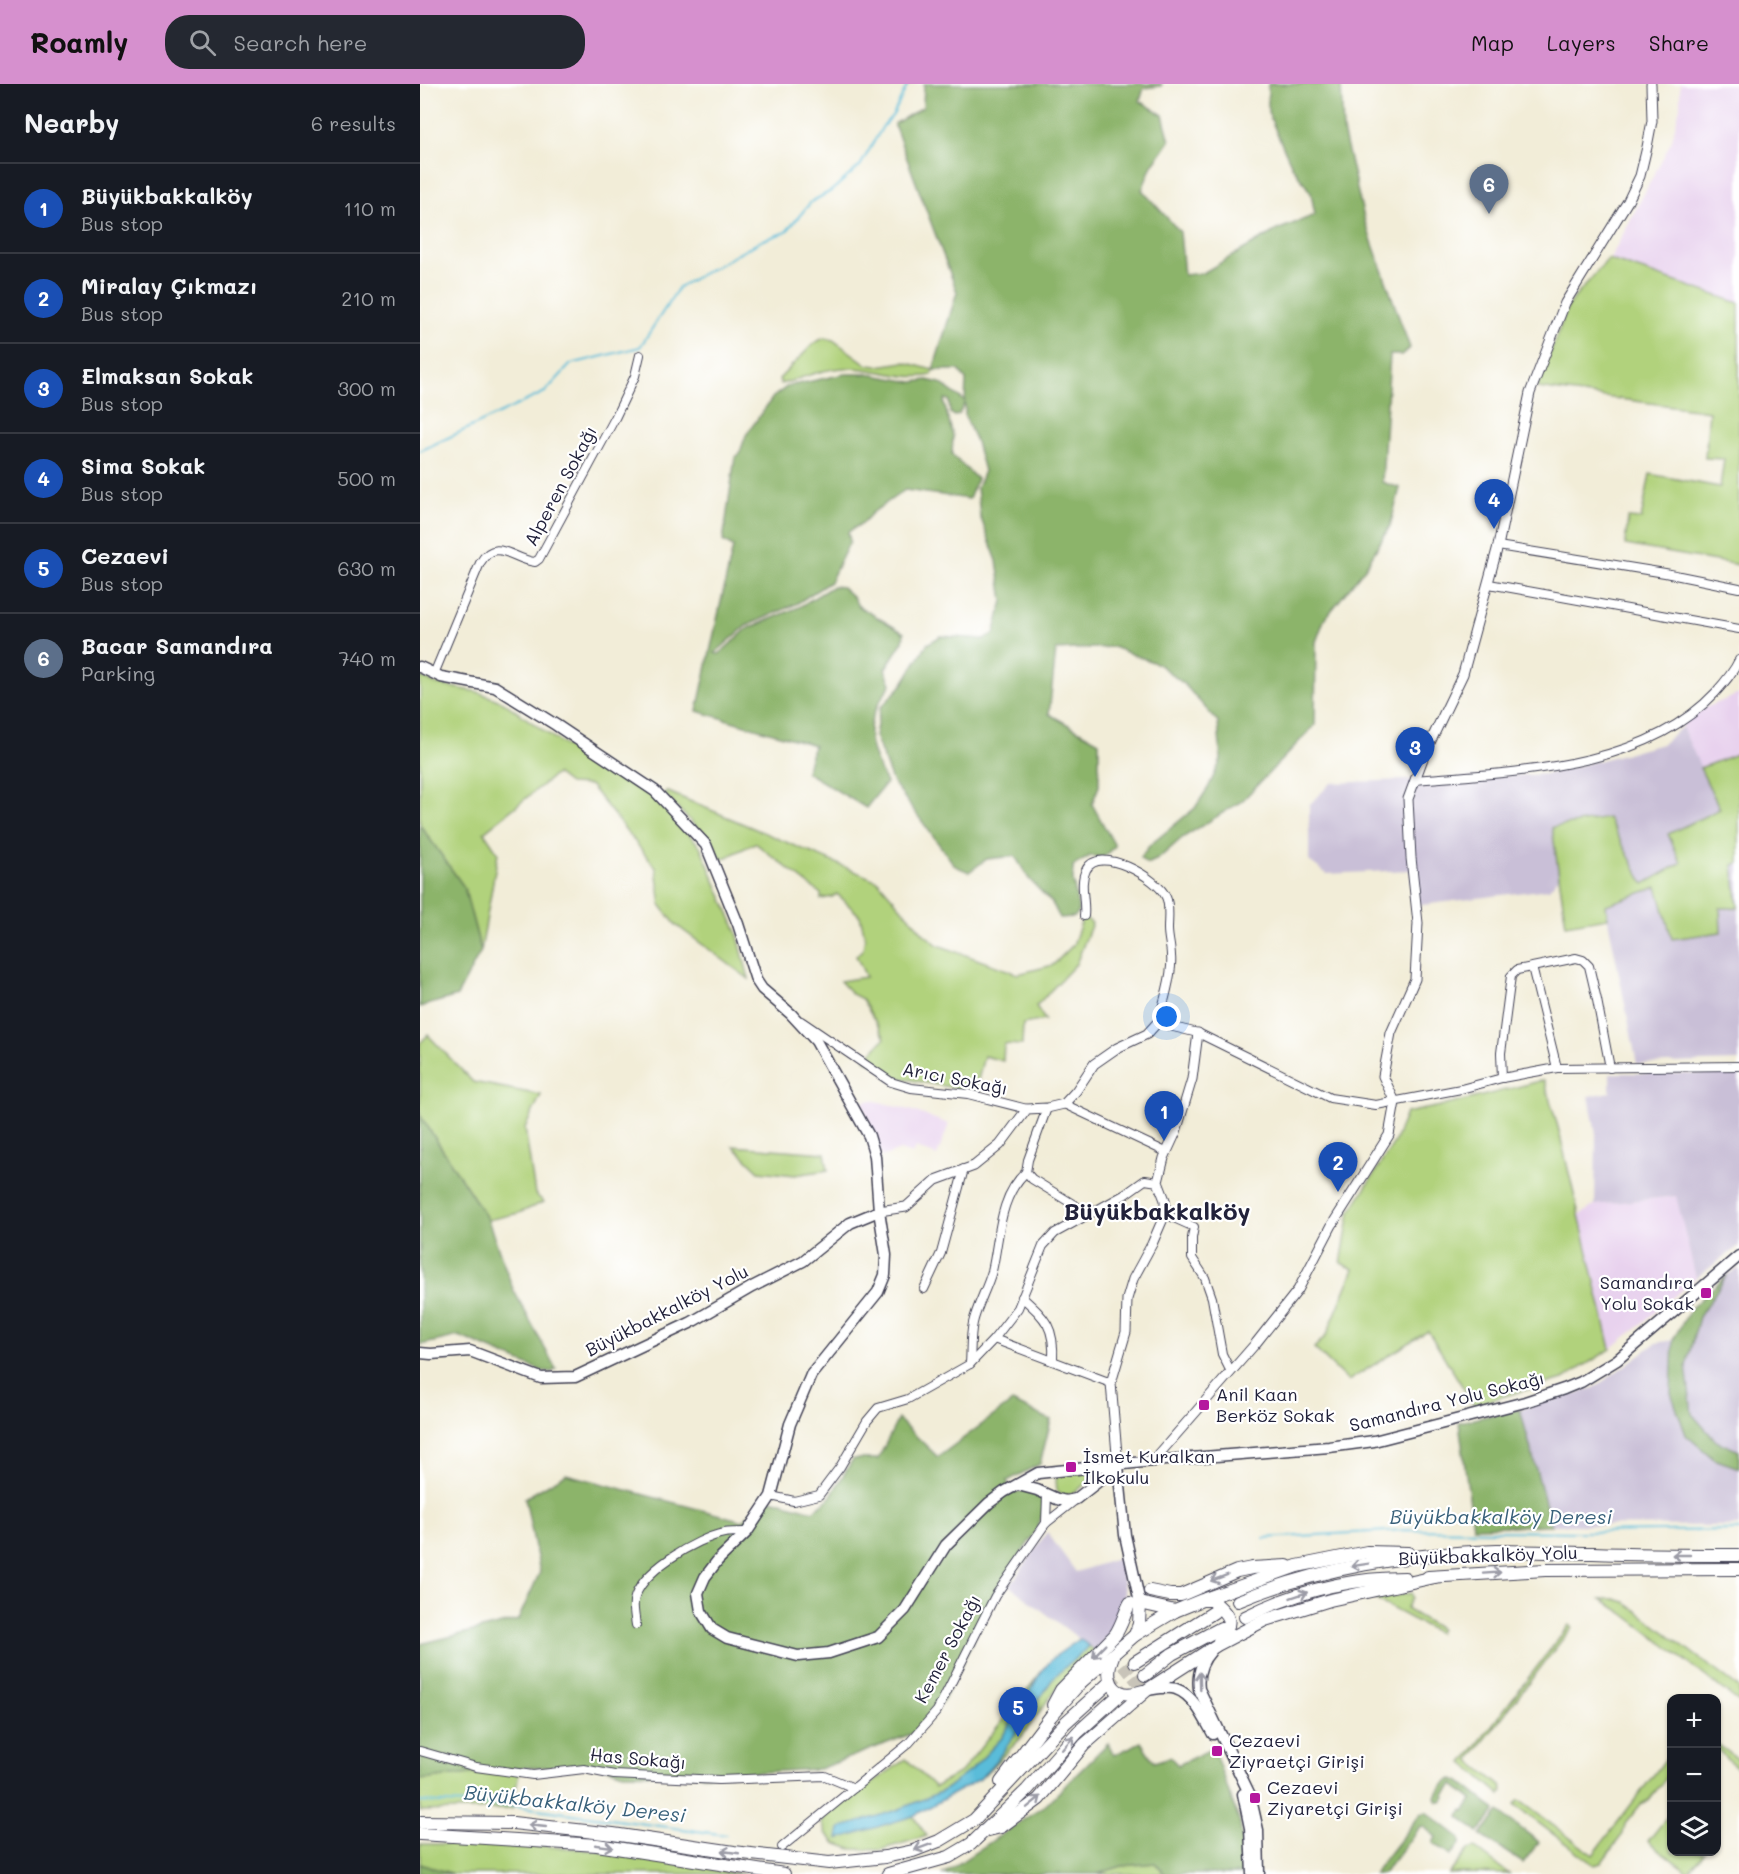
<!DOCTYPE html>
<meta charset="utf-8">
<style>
body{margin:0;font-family:Mali,sans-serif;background:#242831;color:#f1f3f6}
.controls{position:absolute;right:18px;bottom:18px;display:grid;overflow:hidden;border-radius:12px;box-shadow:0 2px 4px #0004}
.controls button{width:54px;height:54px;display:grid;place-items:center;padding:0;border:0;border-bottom:2px solid #363941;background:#171b24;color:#f1f3f6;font:30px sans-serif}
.you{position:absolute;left:747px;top:933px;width:21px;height:21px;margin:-15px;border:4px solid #fff;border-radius:50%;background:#1a73e8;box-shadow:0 0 0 9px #1a73e833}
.badge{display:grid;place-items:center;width:39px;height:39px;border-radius:50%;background:#d690ce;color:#fff;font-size:20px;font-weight:700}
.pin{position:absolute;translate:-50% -50px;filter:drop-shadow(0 2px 3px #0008)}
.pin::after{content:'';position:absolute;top:32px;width:21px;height:18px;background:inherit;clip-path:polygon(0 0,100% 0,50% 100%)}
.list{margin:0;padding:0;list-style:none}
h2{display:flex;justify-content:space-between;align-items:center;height:78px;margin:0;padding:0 24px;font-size:26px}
h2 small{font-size:20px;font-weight:400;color:#9ea1a6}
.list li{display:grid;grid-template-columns:39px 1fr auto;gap:18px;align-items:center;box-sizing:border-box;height:90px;padding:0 24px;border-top:2px solid #363941}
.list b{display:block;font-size:22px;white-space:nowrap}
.list p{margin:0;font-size:20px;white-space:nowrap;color:#9ea1a6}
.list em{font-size:20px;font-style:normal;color:#9ea1a6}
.icon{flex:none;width:33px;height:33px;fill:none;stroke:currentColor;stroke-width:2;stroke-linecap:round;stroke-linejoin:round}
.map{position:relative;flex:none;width:1319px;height:1790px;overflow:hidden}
header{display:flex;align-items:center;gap:36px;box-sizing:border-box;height:84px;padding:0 30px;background:#d690ce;color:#111}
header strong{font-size:28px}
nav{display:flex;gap:33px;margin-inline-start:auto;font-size:21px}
.search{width:420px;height:54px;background:#242831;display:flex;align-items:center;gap:15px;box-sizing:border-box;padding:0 21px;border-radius:24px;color:#9ea1a6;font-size:22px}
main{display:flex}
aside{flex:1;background:#171b24}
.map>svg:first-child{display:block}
</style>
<header>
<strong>Roamly</strong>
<div class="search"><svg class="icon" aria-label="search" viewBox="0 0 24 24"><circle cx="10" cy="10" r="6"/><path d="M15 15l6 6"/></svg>Search here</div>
<nav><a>Map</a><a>Layers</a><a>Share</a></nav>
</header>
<main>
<aside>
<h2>Nearby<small>6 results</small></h2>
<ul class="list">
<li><span class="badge" style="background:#1a4fb4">1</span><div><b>Büyükbakkalköy</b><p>Bus stop</p></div><em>110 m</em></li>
<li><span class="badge" style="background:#1a4fb4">2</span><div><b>Miralay Çıkmazı</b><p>Bus stop</p></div><em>210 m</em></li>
<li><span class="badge" style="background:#1a4fb4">3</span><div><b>Elmaksan Sokak</b><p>Bus stop</p></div><em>300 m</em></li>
<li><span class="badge" style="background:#1a4fb4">4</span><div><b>Sima Sokak</b><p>Bus stop</p></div><em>500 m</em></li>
<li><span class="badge" style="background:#1a4fb4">5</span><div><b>Cezaevi</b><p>Bus stop</p></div><em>630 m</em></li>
<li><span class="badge" style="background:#5c6f8a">6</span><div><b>Bacar Samandıra</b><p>Parking</p></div><em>740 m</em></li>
</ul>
</aside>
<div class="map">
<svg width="1319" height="1790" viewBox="0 0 1319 1790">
<rect width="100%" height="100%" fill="#fff"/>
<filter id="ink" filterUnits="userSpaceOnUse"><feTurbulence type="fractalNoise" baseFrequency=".0167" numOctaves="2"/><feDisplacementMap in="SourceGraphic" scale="12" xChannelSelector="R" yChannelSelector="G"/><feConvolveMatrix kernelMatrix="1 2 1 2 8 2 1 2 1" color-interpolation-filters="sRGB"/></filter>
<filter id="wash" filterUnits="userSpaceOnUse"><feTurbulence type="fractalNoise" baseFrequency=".008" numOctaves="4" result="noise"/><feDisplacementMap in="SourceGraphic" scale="24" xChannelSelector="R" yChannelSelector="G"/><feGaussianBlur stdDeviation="1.35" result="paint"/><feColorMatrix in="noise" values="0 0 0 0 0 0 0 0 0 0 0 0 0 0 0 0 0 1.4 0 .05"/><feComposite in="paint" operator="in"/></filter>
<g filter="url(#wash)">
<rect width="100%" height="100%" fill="#f2edd8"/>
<g fill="#e8d2ee">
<path d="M1260 0H1319V219L1190 175 1251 58 1260 23Z"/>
<path d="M1319 610V669L1280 684 1262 643 1270 630Z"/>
<path d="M452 1016 493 1027 529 1040 517 1072 496 1064 492 1070 480 1066 462 1073 442 1018Z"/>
<path d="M1257 1112 1276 1194 1191 1265 1158 1132 1175 1121Z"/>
</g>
<g fill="#c9bfd7">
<path d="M1262 643 1300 725 1248 750 1261 779 1223 800 1132 743 1139 793 1129 805 994 822 990 786 907 790 889 777V721L911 699 1127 690 1242 660Z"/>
<path d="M1319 779V977L1217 980 1185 821 1237 803 1301 847 1299 824H1318L1313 780Z"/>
<path d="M1190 989 1319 990V1162L1276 1194 1256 1112 1175 1121 1176 1050 1169 1012 1190 1008Z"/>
<path d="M1319 1184V1367L1296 1357 1272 1330 1266 1282 1279 1233 1307 1191Z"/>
<path d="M1253 1256 1251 1309 1294 1375 1319 1384V1442L1131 1441 1100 1325 1174 1304 1236 1259Z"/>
<path d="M627 1448 656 1488 700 1474 706 1522 694 1546 675 1567 590 1502Z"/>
</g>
<g fill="#b1d27b" stroke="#6a7a5b" stroke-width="1.5">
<path d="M1188 175 1319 219V481L1205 461 1208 434 1221 435 1230 390 1300 403 1304 375 1285 374 1289 327 1117 304 1149 220Z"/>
<path d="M404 254 413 256 448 281 458 282 484 278 513 286 512 291C485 297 456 284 429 284 407 283 383 294 361 300L359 295 394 259Z"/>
<path d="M0 592 15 600 58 608 83 618 157 670 217 701 230 710 280 762 317 848 329 895 256 841 241 822 236 784 170 701 149 700 136 690 64 748 78 769 61 867 44 803 0 741Z"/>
<path d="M1319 669V779L1313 781 1318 824H1300L1301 848 1252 855 1237 803 1186 821 1188 834 1146 841 1132 743 1188 734 1224 800 1261 779 1248 750 1300 725 1280 684Z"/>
<path d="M246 707 458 797 504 850 518 861 598 890 633 881 653 861 663 833 672 839 656 880 616 922 625 936 603 940 602 961 584 960 583 977 564 972 555 1008 475 993 445 975 465 954 442 915 432 910 420 897 446 893 436 872 443 865 445 853 440 832 417 810 412 813 401 815V810L335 759 301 776 294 760 244 711Z"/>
<path d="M8 951 53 998 121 1011 105 1044 115 1110 124 1118 99 1129 68 1136 0 1031V959Z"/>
<path d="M1124 996 1138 1043 1191 1265 1143 1295 1054 1321 1008 1247 928 1297 894 1264 906 1252 934 1185 921 1179 930 1128 975 1057 986 1029 1031 1020Z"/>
<path d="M313 1062 405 1069 408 1086 375 1091 339 1087Z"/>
<path d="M684 1387C671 1395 659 1408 644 1412L637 1408 636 1395 642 1389Z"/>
<path d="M991 1509 992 1514 986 1525 1020 1545 1018 1549 954 1515Z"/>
<path d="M1181 1515H1195L1205 1518 1319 1604V1618L1203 1529Z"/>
<path d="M1149 1541 1152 1543 1049 1676 1081 1702 1083 1706 1081 1711 1043 1679Z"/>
<path d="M669 1562 675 1567 639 1601 599 1656 559 1696 582 1669 634 1593Z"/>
<path d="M622 1587 581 1655 551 1686 523 1707 480 1725 418 1754 493 1732 507 1752 460 1766 431 1765 415 1759 406 1749 402 1739 406 1732 486 1675 515 1703 542 1687Z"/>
<path d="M1296 1659 1319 1676V1685C1308 1676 1300 1671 1296 1659Z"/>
<path d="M1251 1668V1687L1229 1716 1221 1720 1205 1740 1203 1750 1181 1779 1174 1781 1095 1721 1099 1716 1173 1771Z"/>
<path d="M100 1684 92 1725 0 1727V1696Z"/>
<path d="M1248 1732 1251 1734 1252 1768H1285L1268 1788 1228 1757Z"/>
<path d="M0 1760H96L161 1765 324 1790H33L0 1780Z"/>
<path d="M1055 1764 1089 1790 1044 1789 1029 1790 1048 1766Z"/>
<path d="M735 1779 745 1790H677L702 1782Z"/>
</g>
<g fill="#8cb46b" stroke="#576b53" stroke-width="1.5">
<path d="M504 0H742L741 2 724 4 720 17 743 31 750 57 732 81 722 106 760 148 764 191 783 189 857 146 895 131 891 109 872 82 858 52 848 28V0H921L923 47 945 138 990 264 981 271H970L962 398 980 404 970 442 945 484 904 536 896 558 895 641 822 717 762 754 738 775 727 780 720 774 730 761 775 724 788 704 801 676 798 638 764 600 738 580 693 563 636 566 629 630 679 658V702L672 720 695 762 683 773 670 772 653 782V797L659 828 654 833 640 834 632 819 609 795 595 772 567 775 549 788 535 782 472 697 455 652 460 624 482 601 507 560 521 552 564 555 574 550 583 517 577 477 560 432 557 404 564 387 556 358 545 332V319L539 330 535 332 530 329 529 316 525 315 524 319 533 352 532 371 557 395 549 415 485 406 452 429 444 438 428 448 430 457 410 498 376 520 326 542 295 569 299 570 327 545 379 523 413 502 422 503 433 513 438 522 484 549 483 557 465 585 471 600C442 642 445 654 466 699L446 724 386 688 394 661 277 627 313 463 303 457 315 373 319 371 326 351 353 313 368 302 425 290H447L493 298 507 296 520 299 545 317 546 296 539 286H513L537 208 474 40 503 23Z"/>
<path d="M0 741 44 803 61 867 37 912 0 923Z"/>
<path d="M0 1031 68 1136 93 1205 136 1285 132 1288 122 1287 39 1252 0 1261Z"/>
<path d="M1307 1191 1279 1233 1266 1282 1272 1330 1296 1357 1319 1367V1384L1294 1375 1266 1351 1251 1309 1253 1256 1271 1224Z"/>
<path d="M592 1318 631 1336 620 1380 587 1397 592 1409 609 1405 627 1414 618 1444 579 1504 524 1615 496 1648 399 1685 285 1691 203 1689 178 1681 100 1684 0 1696V1560L98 1536 120 1488 105 1414 146 1390 323 1437 344 1413 393 1427 409 1415 433 1375H458L478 1335 518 1373Z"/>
<path d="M1100 1325 1131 1441 1053 1443 1039 1338Z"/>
<path d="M721 1658 734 1678 750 1673 758 1681 793 1664 820 1739 826 1790H745L735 1779 702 1782 677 1790H523L627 1720 688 1659 694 1671Z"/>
<path d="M1033 1695 1039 1697 1076 1726 1058 1749 1039 1733 1042 1726 1044 1727 1052 1716 1033 1701 1025 1711 1026 1713 1022 1718H1018L1016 1714C1017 1707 1026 1697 1033 1695Z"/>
<path d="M1006 1728 1040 1754V1760L1030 1772 1013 1759 1016 1753 1004 1743H1000L963 1790H953L1000 1730Z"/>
<path d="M1079 1728 1119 1758 1103 1779 1060 1751Z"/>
<path d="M0 1780 33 1790H0Z"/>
</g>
<path fill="#5abcd9" stroke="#3e6f8a" stroke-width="1.5" d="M660 1555 669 1562 634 1593 582 1669 560 1695 493 1732 418 1755 420 1744 480 1725 523 1707 551 1686 581 1655 622 1587 634 1573Z"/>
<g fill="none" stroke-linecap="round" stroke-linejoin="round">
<g stroke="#5abcd9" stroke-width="2">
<path d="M0 367 125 308 151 280 220 263 259 203 343 156 366 148 391 118 411 107 440 82 463 42 473 31 488 0"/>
<path d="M844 1454 985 1446 1161 1448 1319 1446"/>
<path d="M0 1718 95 1722 306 1751"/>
</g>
</g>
</g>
<g filter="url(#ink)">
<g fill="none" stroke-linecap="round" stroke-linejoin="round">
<g stroke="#c8c4b9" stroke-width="12" stroke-dasharray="12 6" stroke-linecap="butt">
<path d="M688 1600 715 1578"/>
<path d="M698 1612 725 1591"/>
</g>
<defs>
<g id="minor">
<path d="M1078 462 1245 489 1319 504"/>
<path d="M1069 500 1319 545"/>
<path d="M14 590 60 479C76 452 93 476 115 478L119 475 195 334 215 292 220 271"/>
<path d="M995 696C1093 688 1223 686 1295 609 1304 599 1313 589 1319 576"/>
<path d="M664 832C666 818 659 799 666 786 679 760 738 794 746 813 750 821 748 835 748 845 748 854 751 863 751 872 753 888 743 923 737 939L778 949 910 1014 956 1021 1041 1005 1082 994 1137 984 1319 982"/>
<path d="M1112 883 1137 984"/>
<path d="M381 937 471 998 491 1004 548 1010 607 1025"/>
<path d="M1082 994 1081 969 1091 892 1097 886 1156 874 1163 876 1169 882 1177 916 1190 984"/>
<path d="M644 1020 746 1068"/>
<path d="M627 1024 608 1076 606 1088 612 1095 669 1130"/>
<path d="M745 1130 774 1143 772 1154V1174L785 1194 792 1214 802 1270 810 1286"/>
<path d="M504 1205 521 1169 544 1085"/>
<path d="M602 1213C626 1235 635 1243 633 1277"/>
<path d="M574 1255 691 1299"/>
<path d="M550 1280C551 1267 550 1252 553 1239 557 1221 567 1205 572 1187 580 1154 578 1114 606 1088"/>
<path d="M351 1412 374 1417 399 1411 420 1383 447 1337 458 1324 488 1315 550 1280 574 1255 598 1224 623 1162 635 1149 704 1111 725 1096 738 1098"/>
<path d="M626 1439 627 1411"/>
<path d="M216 1541C215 1534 213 1524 214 1517 220 1487 276 1455 304 1449 311 1448 319 1448 327 1448"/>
<path d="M0 1667 56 1683 113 1691 164 1685 194 1691 299 1696 405 1692 434 1704"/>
<path d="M362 1763 489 1659 517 1627 575 1512 626 1439 654 1417"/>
</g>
<g id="tertiary">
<path d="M459 1127 486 1123 516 1096 554 1082 580 1061 607 1025 627 1024 644 1020 656 1007 674 980 697 964 727 950 737 939"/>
<path d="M733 1377 836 1259 878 1206 912 1141 969 1051 975 1018 963 992 971 949 995 895 998 839 991 774 988 715 1005 669 1043 590 1078 462 1110 309 1145 219 1208 117 1220 92 1227 63 1232 37 1231 0"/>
<path d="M698 1382 691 1299 706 1248 707 1215 713 1195 732 1160 745 1130V1116L738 1098 744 1074 756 1048 772 995 778 949"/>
</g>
<g id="secondary">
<path d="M0 583 21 593 75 603 136 641 235 707 286 761 318 840 336 896 342 905 371 930 396 957 449 1052 455 1072 459 1127 466 1171 465 1191 458 1208 391 1291 370 1340 351 1412 327 1448 298 1476 285 1493 278 1509 281 1527 292 1545 307 1554 378 1572 409 1569 458 1553 485 1526 526 1461 569 1419 584 1408 618 1389 733 1377 909 1363 954 1357 1105 1318 1144 1305 1161 1298 1197 1276 1319 1172"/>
<path d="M0 1269 11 1270 50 1267 121 1294 155 1293 270 1239 332 1203 383 1177 430 1139 459 1127"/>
<path d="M698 1382 705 1451 720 1519"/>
<path d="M598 1401 617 1406 637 1415 646 1417 656 1415 698 1382"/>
<path d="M791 1567C781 1578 777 1590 779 1605L830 1711 838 1746 839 1790"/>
<path d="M727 1606C735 1605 749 1602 756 1605 774 1611 785 1636 793 1650"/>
<path d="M823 1710 830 1744 832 1790"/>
</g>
<g id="trunk">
<path d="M1008 1493 1125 1486 1319 1485"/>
<path d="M730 1507 750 1511H761L817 1487 832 1484 867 1482"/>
<path d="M785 1515 877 1482 947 1468 988 1469"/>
<path d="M818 1517C898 1484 990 1469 1077 1467 1109 1467 1141 1469 1173 1469 1221 1471 1270 1471 1319 1471"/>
<path d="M825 1533C875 1508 928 1494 985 1494"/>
<path d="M715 1551 719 1540 720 1519 755 1527"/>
<path d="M693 1572C683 1597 694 1617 723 1607"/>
<path d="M715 1578 794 1528"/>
<path d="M725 1591 752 1570 801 1544"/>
<path d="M633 1621 641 1606 695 1551C702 1541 704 1530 710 1519"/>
<path d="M581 1698 631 1632 660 1599 715 1551 755 1527 782 1516H792C810 1532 815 1538 799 1557"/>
<path d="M0 1738 93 1739 193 1750 314 1768 409 1779 465 1773 493 1767 519 1757 554 1736 646 1638 688 1600"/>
<path d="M564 1747 581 1743 619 1715 664 1661 727 1606 797 1561 845 1536 910 1516 1015 1493"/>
<path d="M0 1750 177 1761 364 1790"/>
<path d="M468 1790 529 1773 551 1760 607 1706 657 1649 698 1612"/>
</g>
</defs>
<use href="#minor" stroke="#414053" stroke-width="10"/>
<use href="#tertiary" stroke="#414053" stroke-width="11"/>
<use href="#secondary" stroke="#414053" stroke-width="13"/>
<use href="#trunk" stroke="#414053" stroke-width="14"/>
<use href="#minor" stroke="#fff" stroke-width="8"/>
<use href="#tertiary" stroke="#fff" stroke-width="9"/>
<use href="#secondary" stroke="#fff" stroke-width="10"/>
<use href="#trunk" stroke="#fff" stroke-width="12"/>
</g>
<defs><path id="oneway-shaft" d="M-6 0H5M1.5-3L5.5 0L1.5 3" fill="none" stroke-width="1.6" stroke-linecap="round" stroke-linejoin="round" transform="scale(1.5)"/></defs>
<g stroke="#9c9ca7">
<use href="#oneway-shaft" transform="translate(1261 1471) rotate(-180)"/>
<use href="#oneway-shaft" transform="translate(940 1481) rotate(171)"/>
<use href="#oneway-shaft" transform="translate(1072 1489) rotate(-4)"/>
<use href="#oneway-shaft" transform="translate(799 1494) rotate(159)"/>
<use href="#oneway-shaft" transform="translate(879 1511) rotate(-19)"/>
<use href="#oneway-shaft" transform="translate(679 1567) rotate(135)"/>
<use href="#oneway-shaft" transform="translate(780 1597) rotate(-92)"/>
<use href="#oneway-shaft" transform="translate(648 1659) rotate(-49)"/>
<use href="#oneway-shaft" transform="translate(614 1718) rotate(-39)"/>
<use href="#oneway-shaft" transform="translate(117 1742) rotate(-174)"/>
<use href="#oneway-shaft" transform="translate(184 1762) rotate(8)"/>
<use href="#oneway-shaft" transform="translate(503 1763) rotate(160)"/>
<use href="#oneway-shaft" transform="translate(310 1768) rotate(-172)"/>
</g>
</g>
<g fill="#b5179e" stroke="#fff" stroke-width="2">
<rect x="1280" y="1203" width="12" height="12" rx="3"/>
<rect x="778" y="1315" width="12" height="12" rx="3"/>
<rect x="645" y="1377" width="12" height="12" rx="3"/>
<rect x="791" y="1661" width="12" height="12" rx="3"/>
<rect x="829" y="1708" width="12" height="12" rx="3"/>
</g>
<g text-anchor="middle" stroke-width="4.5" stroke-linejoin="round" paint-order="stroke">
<g font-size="18" fill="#22223b" stroke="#fff">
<text transform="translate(141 402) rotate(-62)" y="6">Alperen Sokağı</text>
<text transform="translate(535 995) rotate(11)" y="6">Arıcı Sokağı</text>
<text transform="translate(247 1227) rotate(-27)" y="6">Büyükbakkalköy Yolu</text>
<text transform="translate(1027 1318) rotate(-14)" y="6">Samandıra Yolu Sokağı</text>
<text transform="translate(1068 1472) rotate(-2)" y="6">Büyükbakkalköy Yolu</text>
<text transform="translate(528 1565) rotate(-62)" y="6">Kemer Sokağı</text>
<text transform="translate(218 1675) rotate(5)" y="6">Has Sokağı</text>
</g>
<g font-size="18" fill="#22223b" stroke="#fff" text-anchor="start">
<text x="1274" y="1205" text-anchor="end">Samandıra<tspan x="1274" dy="21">Yolu Sokak</tspan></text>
<text x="796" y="1317">Anil Kaan<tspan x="796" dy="21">Berköz Sokak</tspan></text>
<text x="663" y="1379">İsmet Kuralkan<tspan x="663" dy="21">İlkokulu</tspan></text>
<text x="809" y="1663">Cezaevi<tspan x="809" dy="21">Ziyraetçi Girişi</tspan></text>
<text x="847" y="1710">Cezaevi<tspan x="847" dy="21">Ziyaretçi Girişi</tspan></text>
</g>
<g font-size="20" font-style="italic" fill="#38607a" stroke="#fff">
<text x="1081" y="1440">Büyükbakkalköy Deresi</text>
<text transform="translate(155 1720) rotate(6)" y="7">Büyükbakkalköy Deresi</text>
</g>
<g font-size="24" font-weight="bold" fill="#22223b" stroke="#fff">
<text x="737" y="1136">Büyükbakkalköy</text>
</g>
</g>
</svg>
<div class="controls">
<button>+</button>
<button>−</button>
<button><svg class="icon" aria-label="layers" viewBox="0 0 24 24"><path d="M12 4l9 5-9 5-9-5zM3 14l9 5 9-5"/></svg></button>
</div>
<div class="you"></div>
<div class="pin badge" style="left:744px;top:1057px;background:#1a4fb4">1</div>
<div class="pin badge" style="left:918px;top:1108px;background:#1a4fb4">2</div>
<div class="pin badge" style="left:995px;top:693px;background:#1a4fb4">3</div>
<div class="pin badge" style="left:1074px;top:445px;background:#1a4fb4">4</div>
<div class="pin badge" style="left:598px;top:1653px;background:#1a4fb4">5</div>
<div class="pin badge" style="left:1069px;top:130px;background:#5c6f8a">6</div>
</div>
</main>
